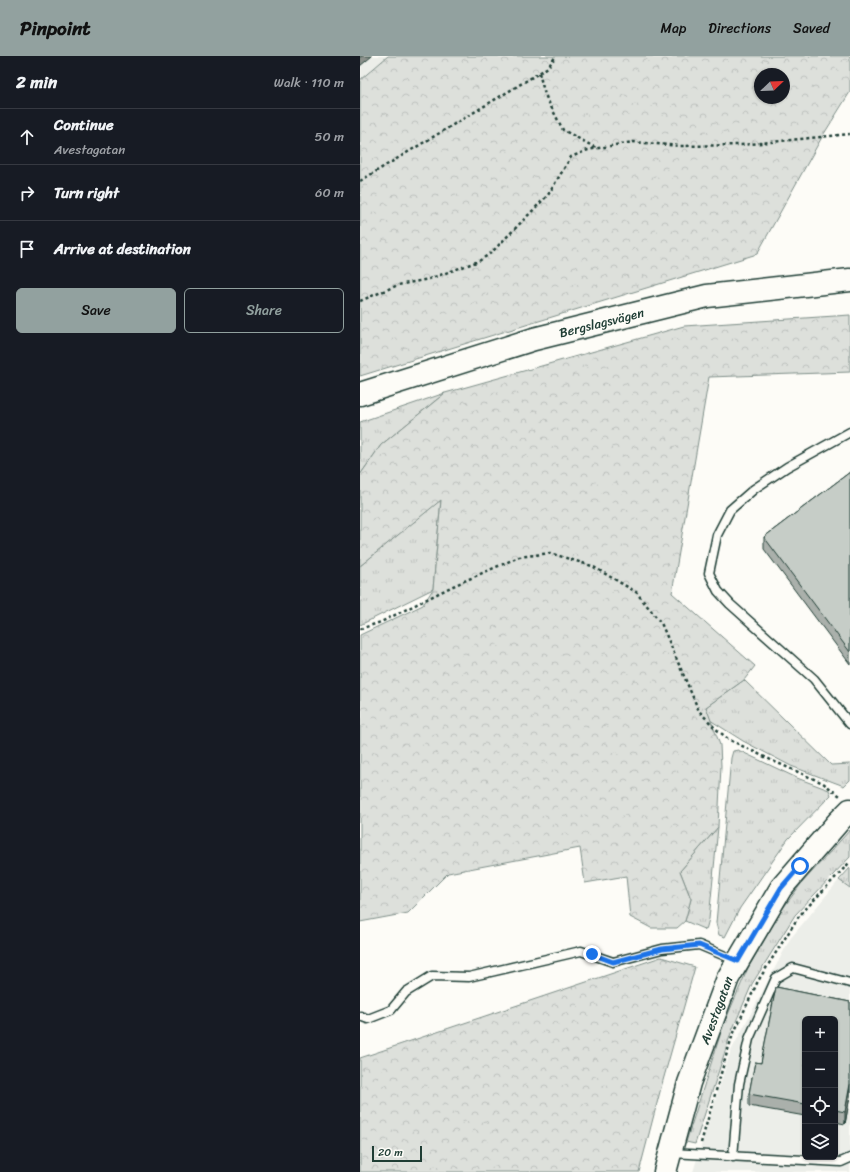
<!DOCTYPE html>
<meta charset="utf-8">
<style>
body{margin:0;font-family:Sriracha,sans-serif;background:#242831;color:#f1f3f6}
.controls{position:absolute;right:12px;bottom:12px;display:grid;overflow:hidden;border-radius:6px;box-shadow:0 1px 3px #0004}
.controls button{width:36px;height:36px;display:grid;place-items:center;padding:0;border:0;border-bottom:1px solid #363941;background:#171b24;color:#f1f3f6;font:20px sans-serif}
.compass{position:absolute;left:394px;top:12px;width:36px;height:36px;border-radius:50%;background:#171b24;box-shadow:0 1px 3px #0004;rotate:67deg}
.scale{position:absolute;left:12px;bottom:10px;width:50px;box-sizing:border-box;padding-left:4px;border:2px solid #1f3d34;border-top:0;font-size:11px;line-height:14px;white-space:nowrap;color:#1f3d34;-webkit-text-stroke:3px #fdfcf7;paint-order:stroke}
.stop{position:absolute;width:12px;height:12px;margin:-9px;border:3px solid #1a73e8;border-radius:50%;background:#fff}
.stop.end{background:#1a73e8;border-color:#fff;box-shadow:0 1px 4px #0008}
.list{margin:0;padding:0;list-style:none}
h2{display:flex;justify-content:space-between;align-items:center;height:52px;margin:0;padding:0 16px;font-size:17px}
h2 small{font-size:13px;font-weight:400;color:#9ea1a6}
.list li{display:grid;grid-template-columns:26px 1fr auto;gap:12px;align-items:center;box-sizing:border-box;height:56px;padding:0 16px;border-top:1px solid #363941}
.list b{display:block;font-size:15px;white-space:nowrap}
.list p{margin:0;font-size:13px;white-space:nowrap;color:#9ea1a6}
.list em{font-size:13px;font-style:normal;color:#9ea1a6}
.actions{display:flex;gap:8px;padding:12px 16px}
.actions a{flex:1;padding:9px 0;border:1px solid #92a19f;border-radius:6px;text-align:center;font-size:14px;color:#92a19f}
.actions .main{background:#92a19f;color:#111}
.icon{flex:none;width:22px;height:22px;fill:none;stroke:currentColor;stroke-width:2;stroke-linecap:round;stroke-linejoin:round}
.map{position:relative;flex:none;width:490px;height:1116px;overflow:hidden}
header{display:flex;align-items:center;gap:24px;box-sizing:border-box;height:56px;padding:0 20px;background:#92a19f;color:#111}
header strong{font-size:19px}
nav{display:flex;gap:22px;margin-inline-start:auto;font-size:14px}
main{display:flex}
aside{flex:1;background:#171b24}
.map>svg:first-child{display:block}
</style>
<header>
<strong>Pinpoint</strong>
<nav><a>Map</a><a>Directions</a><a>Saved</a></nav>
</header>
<main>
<aside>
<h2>2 min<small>Walk · 110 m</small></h2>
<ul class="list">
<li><svg class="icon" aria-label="ahead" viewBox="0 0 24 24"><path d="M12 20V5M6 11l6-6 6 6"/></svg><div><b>Continue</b><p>Avestagatan</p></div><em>50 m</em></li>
<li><svg class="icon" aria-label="right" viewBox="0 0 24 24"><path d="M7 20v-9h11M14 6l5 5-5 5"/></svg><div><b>Turn right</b></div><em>60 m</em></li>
<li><svg class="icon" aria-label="arrive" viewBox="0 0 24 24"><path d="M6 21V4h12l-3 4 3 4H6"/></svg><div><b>Arrive at destination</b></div></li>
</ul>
<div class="actions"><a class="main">Save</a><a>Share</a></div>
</aside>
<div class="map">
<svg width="490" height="1116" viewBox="0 0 490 1116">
<defs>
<pattern id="grass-tufts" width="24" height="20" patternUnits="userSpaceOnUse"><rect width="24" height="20" fill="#dde0db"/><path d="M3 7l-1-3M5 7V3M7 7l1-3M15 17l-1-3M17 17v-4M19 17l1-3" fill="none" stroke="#bdc1bd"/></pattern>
<pattern id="forest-crowns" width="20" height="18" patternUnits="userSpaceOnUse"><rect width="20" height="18" fill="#dde0db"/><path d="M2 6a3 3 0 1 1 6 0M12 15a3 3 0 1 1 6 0" fill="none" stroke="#bdc1bd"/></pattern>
</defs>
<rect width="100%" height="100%" fill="#fdfcf7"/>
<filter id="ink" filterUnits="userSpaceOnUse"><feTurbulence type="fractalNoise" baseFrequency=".025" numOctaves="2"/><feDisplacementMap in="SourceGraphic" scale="8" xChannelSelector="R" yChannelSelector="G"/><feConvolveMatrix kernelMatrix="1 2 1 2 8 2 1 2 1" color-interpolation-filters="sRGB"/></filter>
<g filter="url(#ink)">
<g fill="#eceee9" fill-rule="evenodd">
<path d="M0 0H30L0 26Z"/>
<path d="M479 824 490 832V1116H333L370 997 430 883ZM445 963H475V1101H445Z"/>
</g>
<g fill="url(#grass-tufts)" stroke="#7e8e88">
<path d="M85 337 21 389 0 419V366Z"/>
<path d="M81 443 73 533 0 569V510Z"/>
<path d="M384 624 471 709 490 708V724L484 730 431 710 383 685 350 664 346 651Z"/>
<path d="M378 694 437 722 469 734 471 739 428 783 380 852 365 881 359 879 356 867 371 702 373 695Z"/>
<path d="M358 771 349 863 346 874 325 865 331 843 320 815Z"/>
<path d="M490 774V801L435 859 392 928 371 977 335 1088 326 1086 363 970 388 912 421 855 441 828Z"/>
<path d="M490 812V832L479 824Z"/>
</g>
<g fill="url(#forest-crowns)" stroke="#7e8e88" fill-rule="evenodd">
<path d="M28 0H490V36L462 81 397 198 0 320V24ZM400 18H424V42H400Z"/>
<path d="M490 259V316L349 321 312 537 395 610 384 624 346 651 360 689 361 710 358 771 320 815 331 843 325 865 317 872H291L270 861 266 820 225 827 220 792 88 817 48 857 0 866V579L63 549 73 533 81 444 0 510V419L21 389 85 337 324 270Z"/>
<path d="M301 901 335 911 302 1028 279 1116H0V1002Z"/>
</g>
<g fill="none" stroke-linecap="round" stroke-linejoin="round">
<defs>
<g id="lane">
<path d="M490 376 427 411 394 433 370 454 357 479 349 517 358 535 370 548 454 623 490 668"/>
<path d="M0 960 8 963 31 954 46 936 72 920 109 921 221 895 253 906 302 893 339 889 377 905"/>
<path d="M311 1097 481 1106 490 1102"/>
<path d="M373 1101 379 1028 389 983 416 922 433 912 490 927"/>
</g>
<g id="secondary">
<path id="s1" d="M0 338 174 283 347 240 490 224"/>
<path id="s2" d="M305 1116 329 1027 368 922 421 832 479 765 490 754"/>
</g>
</defs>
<use href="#lane" stroke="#1f3d34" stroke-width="11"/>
<use href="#secondary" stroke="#1f3d34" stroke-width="25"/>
<g stroke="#1f3d34" stroke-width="2.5" stroke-dasharray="3 3" stroke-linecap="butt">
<path d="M179 17 185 39 203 74 236 92"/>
<path d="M0 125 179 17 188 11 196 0"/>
<path d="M0 245 38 229 69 223 119 205 131 197 188 139 211 101 228 94 272 86 320 90 381 89 490 78"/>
<path d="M0 573 21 566 93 530 159 501 190 497 232 510 276 536 301 567 339 655 355 672 368 683 413 705 463 727 480 740"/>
<path d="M341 1087 366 1000 372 981 398 925 439 860 490 806"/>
</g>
<use href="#lane" stroke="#fdfcf7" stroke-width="8"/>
<use href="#secondary" stroke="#fdfcf7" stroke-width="22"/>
</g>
<g fill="#aab0ab" stroke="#1f3d34">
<path d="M490 416V608L404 493V481Z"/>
<path d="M416 931 490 946V1040L485 1068 475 1066V963H445V1060L389 1050V1038L395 1006 401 1007Z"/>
</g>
<g fill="#8b908b" stroke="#1f3d34">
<path d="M0 0H12L0 10Z"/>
<path d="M490 1028V1040L485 1068V1056Z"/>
</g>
<g fill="#c6cdc7" stroke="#1f3d34">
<path d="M490 416V596L404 481Z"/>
<path d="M416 931 490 946V1028L485 1056 475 1054V963H445V1048L389 1038 395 1006 401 1007Z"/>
</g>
</g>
<g fill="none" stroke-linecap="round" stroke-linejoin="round" filter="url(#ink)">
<path stroke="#1a73e8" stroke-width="5" d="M232 898 253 906 302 893 339 889 378 905 421 832 440 810"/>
</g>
<g text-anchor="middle" stroke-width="4" stroke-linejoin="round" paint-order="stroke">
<g font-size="13" fill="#1f3d34" stroke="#fdfcf7">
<text dy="5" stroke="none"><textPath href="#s1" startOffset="252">Bergslagsvägen</textPath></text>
<text dy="5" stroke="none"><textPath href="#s2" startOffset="170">Avestagatan</textPath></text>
</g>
</g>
</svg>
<div class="controls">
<button>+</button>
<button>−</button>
<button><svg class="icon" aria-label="locate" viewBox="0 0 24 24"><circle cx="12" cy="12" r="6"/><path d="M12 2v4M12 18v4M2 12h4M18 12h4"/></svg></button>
<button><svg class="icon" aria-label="layers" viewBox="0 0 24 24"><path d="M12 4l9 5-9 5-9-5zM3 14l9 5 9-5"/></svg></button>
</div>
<svg class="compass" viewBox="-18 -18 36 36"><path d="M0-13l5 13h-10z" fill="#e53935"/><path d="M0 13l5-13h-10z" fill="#9ea1a6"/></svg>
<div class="scale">20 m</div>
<div class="stop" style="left:440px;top:810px"></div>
<div class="stop end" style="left:232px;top:898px"></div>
</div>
</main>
